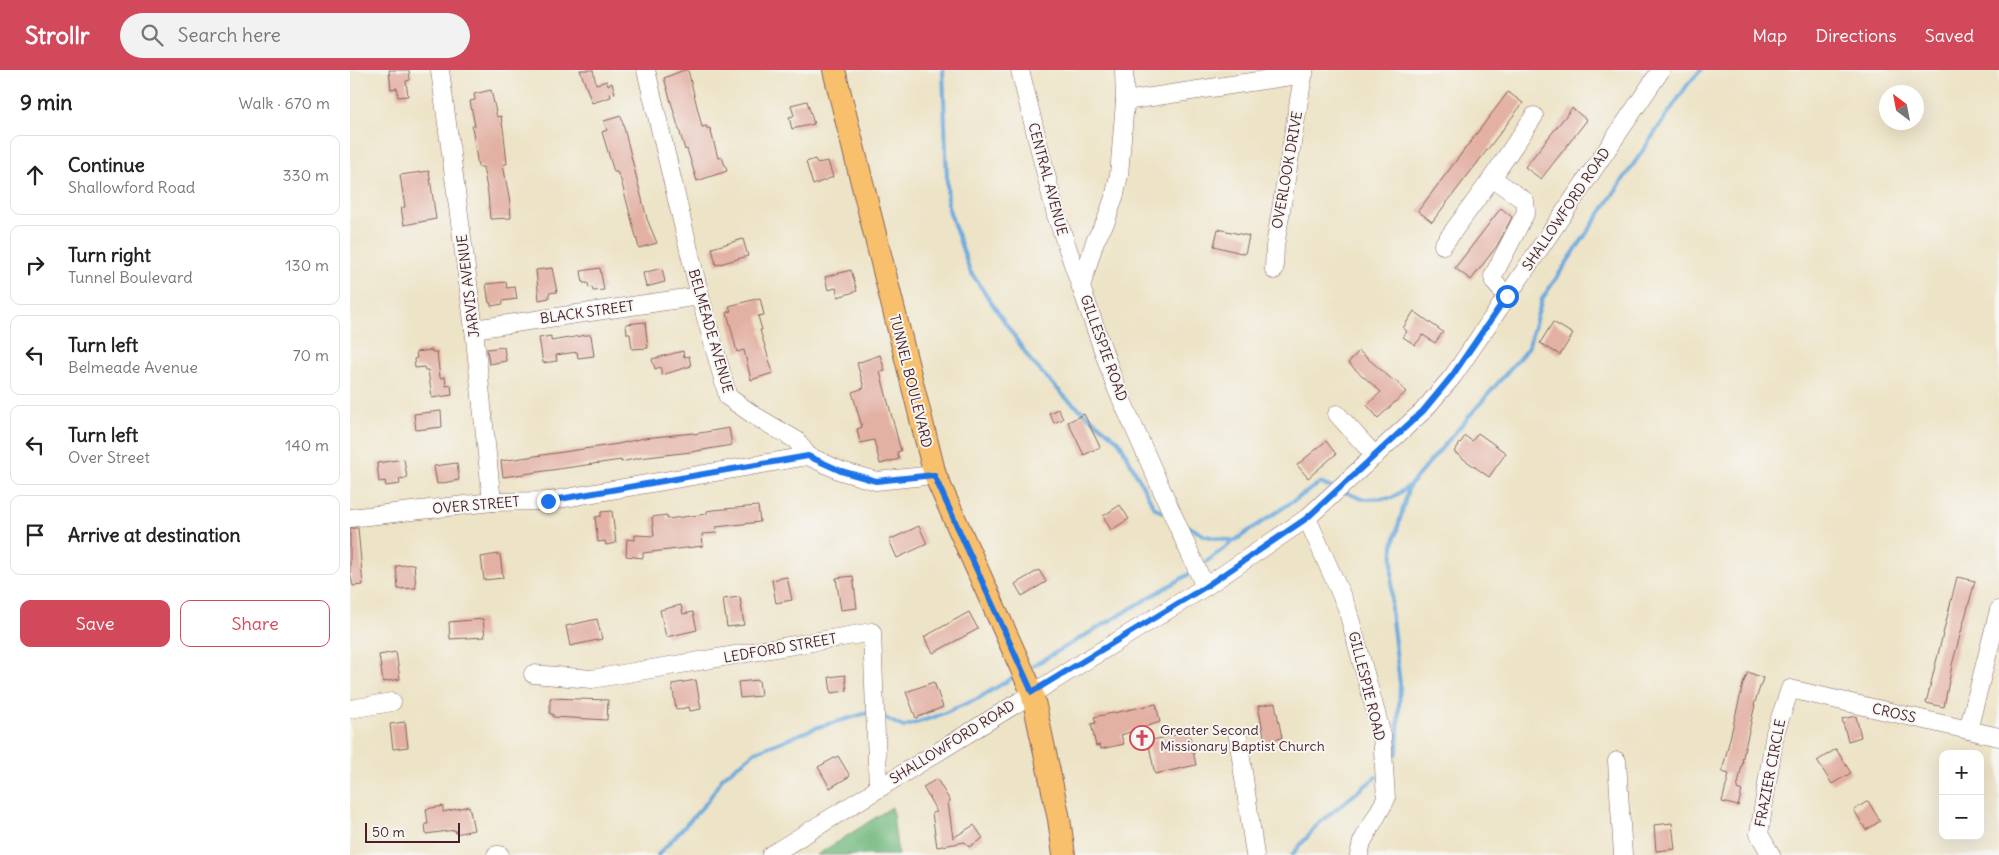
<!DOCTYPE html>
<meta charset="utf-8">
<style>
body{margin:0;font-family:Delius,sans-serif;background:#f2f2f2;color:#222}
.controls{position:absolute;right:15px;bottom:15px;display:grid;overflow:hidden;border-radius:10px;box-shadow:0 5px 20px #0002}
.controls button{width:45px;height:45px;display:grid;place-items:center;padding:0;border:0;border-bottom:1px solid #e0e0e0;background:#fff;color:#222;font:25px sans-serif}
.compass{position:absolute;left:1529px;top:15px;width:45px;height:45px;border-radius:50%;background:#fff;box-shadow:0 5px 20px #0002;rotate:328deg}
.scale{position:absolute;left:15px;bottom:12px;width:95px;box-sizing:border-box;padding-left:5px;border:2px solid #4a1f2b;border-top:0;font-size:14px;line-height:18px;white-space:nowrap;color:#4a1f2b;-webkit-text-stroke:4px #f6f6f2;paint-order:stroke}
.stop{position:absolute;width:15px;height:15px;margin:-11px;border:4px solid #1a73e8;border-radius:50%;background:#fff}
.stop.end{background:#1a73e8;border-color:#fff;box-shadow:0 1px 5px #0008}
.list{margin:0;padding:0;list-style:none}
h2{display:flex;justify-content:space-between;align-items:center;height:65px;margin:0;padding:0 20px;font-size:21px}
h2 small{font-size:16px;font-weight:400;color:#767676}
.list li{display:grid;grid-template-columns:32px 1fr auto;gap:15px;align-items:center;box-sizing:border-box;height:80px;margin:0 10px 10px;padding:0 10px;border:1px solid #e0e0e0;border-radius:10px}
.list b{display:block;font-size:19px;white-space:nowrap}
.list p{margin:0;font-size:16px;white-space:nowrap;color:#767676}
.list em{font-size:16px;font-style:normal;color:#767676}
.actions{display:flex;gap:10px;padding:15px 20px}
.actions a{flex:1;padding:11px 0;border:1px solid #d1495b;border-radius:10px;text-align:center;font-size:18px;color:#d1495b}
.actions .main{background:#d1495b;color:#fff}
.icon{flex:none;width:28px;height:28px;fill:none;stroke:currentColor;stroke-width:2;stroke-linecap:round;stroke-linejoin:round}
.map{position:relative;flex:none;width:1649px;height:785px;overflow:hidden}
header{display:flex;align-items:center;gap:30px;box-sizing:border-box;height:70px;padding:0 25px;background:#d1495b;color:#fff}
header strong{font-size:24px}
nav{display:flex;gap:28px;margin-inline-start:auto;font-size:18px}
.search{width:350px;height:45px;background:#f2f2f2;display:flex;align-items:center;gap:12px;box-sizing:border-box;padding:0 18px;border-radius:28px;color:#767676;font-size:19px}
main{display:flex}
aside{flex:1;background:#fff}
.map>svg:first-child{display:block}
</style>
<header>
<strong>Strollr</strong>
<div class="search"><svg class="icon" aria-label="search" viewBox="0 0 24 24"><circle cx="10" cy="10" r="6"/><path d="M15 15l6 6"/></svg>Search here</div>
<nav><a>Map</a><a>Directions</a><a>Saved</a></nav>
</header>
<main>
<aside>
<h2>9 min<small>Walk · 670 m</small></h2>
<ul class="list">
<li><svg class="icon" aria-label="ahead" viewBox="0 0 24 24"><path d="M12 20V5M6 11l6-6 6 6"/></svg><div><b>Continue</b><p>Shallowford Road</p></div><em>330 m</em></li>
<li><svg class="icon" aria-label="right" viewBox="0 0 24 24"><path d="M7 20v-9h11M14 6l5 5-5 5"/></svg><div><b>Turn right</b><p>Tunnel Boulevard</p></div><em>130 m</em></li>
<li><svg class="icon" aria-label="left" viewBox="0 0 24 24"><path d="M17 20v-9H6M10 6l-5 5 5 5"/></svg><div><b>Turn left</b><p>Belmeade Avenue</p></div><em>70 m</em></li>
<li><svg class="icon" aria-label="left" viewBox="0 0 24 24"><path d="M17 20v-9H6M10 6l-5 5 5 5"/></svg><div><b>Turn left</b><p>Over Street</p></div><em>140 m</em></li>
<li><svg class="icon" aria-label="arrive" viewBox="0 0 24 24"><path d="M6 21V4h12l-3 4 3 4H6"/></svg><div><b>Arrive at destination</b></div></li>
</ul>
<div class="actions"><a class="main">Save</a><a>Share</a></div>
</aside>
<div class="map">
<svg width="1649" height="785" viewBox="0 0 1649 785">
<rect width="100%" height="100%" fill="#f6f6f2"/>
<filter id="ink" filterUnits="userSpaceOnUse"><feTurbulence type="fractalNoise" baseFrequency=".02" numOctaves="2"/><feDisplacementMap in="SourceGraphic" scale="10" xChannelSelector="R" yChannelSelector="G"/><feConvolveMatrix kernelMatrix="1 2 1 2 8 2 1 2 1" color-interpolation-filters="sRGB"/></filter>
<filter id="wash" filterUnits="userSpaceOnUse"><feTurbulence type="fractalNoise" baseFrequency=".0096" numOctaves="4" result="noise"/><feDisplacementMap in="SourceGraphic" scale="20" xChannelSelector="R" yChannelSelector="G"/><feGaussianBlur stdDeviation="1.12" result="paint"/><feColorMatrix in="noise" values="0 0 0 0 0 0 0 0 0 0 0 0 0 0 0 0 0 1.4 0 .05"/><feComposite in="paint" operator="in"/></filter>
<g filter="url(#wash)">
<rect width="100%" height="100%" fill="#ede3c6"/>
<path fill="#71b87d" stroke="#5e6c54" d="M542 737 548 785H467Z"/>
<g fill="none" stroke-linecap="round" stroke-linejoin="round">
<g stroke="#6aaadd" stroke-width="4">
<path d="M593 0 598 137 620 201 681 291 716 328 769 371 804 437 812 442"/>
<path d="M995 422 1012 429 1042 428 1059 416 1178 278 1192 229 1338 14 1351 0"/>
<path d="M838 456 855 466 884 471"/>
<path d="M856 492 884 471 970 413 983 418"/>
<path d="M683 596 841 503"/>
<path d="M535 648 553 657 587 646 627 629 664 607"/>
<path d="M1043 687 1047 682 1050 614 1041 541 1043 475 1059 416"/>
<path d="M308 785 357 732 373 707 405 682 468 657 521 642"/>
<path d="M942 785 969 753 1026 707"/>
</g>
</g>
<g id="blocks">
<g fill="#e3b1a4">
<path d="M39 0H59L60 10 56 11 58 26 48 27 47 18 41 19Z"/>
<path d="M230 0H243L246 14 257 11 258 15 262 13 265 23 260 24 261 27 242 33Z"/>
<path d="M334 0H338L352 57 357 56V59L360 58 368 88 372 87 377 101 347 111 337 79 335 80 314 8Z"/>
<path d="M141 20 147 47 151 46 154 65 157 94H153L160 133 161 148 140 149 138 124 133 97H128L122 56H125L120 31 125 30 124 24Z"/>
<path d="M1158 22 1173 33 1082 152 1068 141Z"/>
<path d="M457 31 464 54 442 59 439 47 444 46 441 35Z"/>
<path d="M1222 38 1237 50 1191 109 1175 97Z"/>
<path d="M271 46 297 149 307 173 289 178 271 110 267 102H264L252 62 257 60 254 51Z"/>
<path d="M465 89 467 93 478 91 483 107 463 115 456 92Z"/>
<path d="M79 101 86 149 54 155 51 138 55 137 50 105Z"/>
<path d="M1151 138 1162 147 1147 176 1121 210 1105 198Z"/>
<path d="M868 159 899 166 895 184 864 176Z"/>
<path d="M393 169 398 186 366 195 362 178Z"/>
<path d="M202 198 207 222 199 223V228L189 230 186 200Z"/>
<path d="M250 198 254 220 243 221 242 217 239 218 238 213H233L231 201Z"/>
<path d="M312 198 315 212 296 217 293 203Z"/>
<path d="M501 200 507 221 488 227 486 218 478 220 475 207Z"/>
<path d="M156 212 157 218 165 217 167 229 152 231 153 234 141 236V233H139L136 214Z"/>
<path d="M410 228 414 245 408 246 412 260H410L423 303 401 310 394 280 387 282 377 242 381 241 379 236Z"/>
<path d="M1064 241 1093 262 1085 273 1073 265 1065 275 1053 267 1057 261 1053 258Z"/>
<path d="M295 252 298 278 282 279 280 264H277L276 254Z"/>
<path d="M1203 252 1223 264 1210 285 1190 273Z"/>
<path d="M236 265H241L244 286 228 288 227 282 206 285 207 291 193 293 189 268 201 266V271Z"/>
<path d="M154 277 156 291 139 294 137 279Z"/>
<path d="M82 280V282H87L90 308 95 307 96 316 101 315 102 325 82 328 78 300H75L74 297 65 298 64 289 67 288 66 282Z"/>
<path d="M333 281 334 287 339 286 341 296 312 305 310 297 305 299 302 289Z"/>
<path d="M1009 281 1044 311 1045 310 1056 322 1028 348 1017 335 1031 322 998 293Z"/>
<path d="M530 285 535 301 530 302 551 381 547 382 549 389 530 394 524 370 510 373 507 359 512 357 502 322 514 318 507 293Z"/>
<path d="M708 339 713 349 704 353 699 343Z"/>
<path d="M91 341 92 357 66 360 64 344Z"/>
<path d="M734 344 750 377 734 385 718 352Z"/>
<path d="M379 358 382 375 341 382 289 388 271 392V390L153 407 151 391 268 374 294 368 343 363 344 364Z"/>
<path d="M1128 363 1156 383 1139 407 1104 382 1115 366 1122 371Z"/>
<path d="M976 371 986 384 958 408 947 395Z"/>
<path d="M54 389 57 408 49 409 50 414 36 416 35 411 29 412 27 393Z"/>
<path d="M107 393 109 410 87 414 84 396Z"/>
<path d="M770 435 779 449 761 460 753 446Z"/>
<path d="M408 436 410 452 366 457 367 463 352 464 353 476 293 483V488L276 486 277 469 285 470V465L304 466 302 447 317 445V449L357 444V441L363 440Z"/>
<path d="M262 441 266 473 256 475 255 471 248 472 245 447 251 446V442Z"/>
<path d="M569 456 577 474 547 488 539 470Z"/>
<path d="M0 458H8L13 515 3 516 0 502Z"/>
<path d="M148 484 150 485 153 508 134 510 131 487Z"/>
<path d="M64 494 66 518 48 519 46 496Z"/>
<path d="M689 500 696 512 672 526 665 514Z"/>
<path d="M503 506 507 538 491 540 486 508Z"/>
<path d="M437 507 442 530 426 533 422 510Z"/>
<path d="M1607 507 1625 511 1602 595 1594 637 1576 633Z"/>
<path d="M390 527 394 555 377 557 373 529Z"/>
<path d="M331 535 333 544 343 542 347 560 316 567 310 540Z"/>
<path d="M619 542 628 559 583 583 574 567Z"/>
<path d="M133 549 135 567 100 569 99 552Z"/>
<path d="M247 549 252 569 220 576 216 556Z"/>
<path d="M46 582 50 609 33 612 29 585Z"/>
<path d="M1398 602 1413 608 1404 635H1405L1392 691H1393L1387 719 1392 721 1388 736 1372 732 1379 704 1372 702 1393 614Z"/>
<path d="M495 605 497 621 481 623 479 607Z"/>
<path d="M346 610 351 639 340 641 339 637 326 640 322 614Z"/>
<path d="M409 610 411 626 390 628 388 612Z"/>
<path d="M584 612 593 637 566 648 556 622Z"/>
<path d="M200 628 258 630 257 650 203 647V644H200Z"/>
<path d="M925 633 932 668 915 671 908 636Z"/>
<path d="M806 634 810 652 771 665 774 674 751 679 750 675 746 676 741 654 746 653 744 647Z"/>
<path d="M1506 646 1511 667 1498 671 1492 649Z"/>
<path d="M55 652 58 677 43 679 40 654Z"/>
<path d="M839 662 846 695 805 704 798 671Z"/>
<path d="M1486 679 1501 703 1482 714 1467 691Z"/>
<path d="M488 686 500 706 480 718 468 697Z"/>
<path d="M587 709 600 731 598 732 603 768 624 755 633 768 619 777 615 772 587 777 582 743 587 742 573 717Z"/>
<path d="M1518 731 1530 751 1516 760 1504 740Z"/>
<path d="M93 736V742L119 736 124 760 106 764 105 760 76 764 75 754H78L76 739Z"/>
<path d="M1322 753 1325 779 1306 781 1304 755Z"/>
</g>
</g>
</g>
<g filter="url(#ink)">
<use href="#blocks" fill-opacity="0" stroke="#836461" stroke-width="1"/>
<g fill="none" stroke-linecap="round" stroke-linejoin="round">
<defs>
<g id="minor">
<path d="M90 0 124 259 142 432"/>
<path d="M296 0 350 226 378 327 405 346 446 370 458 386 491 401 526 411 585 405"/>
<path d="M670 0 706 145 731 217"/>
<path d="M774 0 775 31 769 105 765 124 756 151 745 171 731 217 766 317 855 517"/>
<path d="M775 31 954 4"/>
<path d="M1093 175 1142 108"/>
<path d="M924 200 925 176 954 0"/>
<path d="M1157 226 1144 212 1143 206 1176 142 1175 131 1142 108 1184 46"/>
<path d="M124 259 350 226"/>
<path d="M987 344 1025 386"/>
<path d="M0 448 142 432 198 431 458 386"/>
<path d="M957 448 997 538 1032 665 1036 729 1012 772 1009 785"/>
<path d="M183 604 242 609 522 562 528 719"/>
<path d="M0 639 42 632"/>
<path d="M1618 660 1649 540"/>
<path d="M888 667 905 785"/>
<path d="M1267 691 1273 785"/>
<path d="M146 785H150"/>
<path d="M421 785 855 517 957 448 1073 341 1103 306 1311 0"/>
<path d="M1421 785 1409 764 1425 663 1440 619 1649 667"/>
</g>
<path id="major" d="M484 0 585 405 682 622 709 749 714 785"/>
</defs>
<use href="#minor" stroke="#836461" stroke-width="19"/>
<use href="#major" stroke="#836461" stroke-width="24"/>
<use href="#minor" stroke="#fff" stroke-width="18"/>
<use href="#major" stroke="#f8bf6c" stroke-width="22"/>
</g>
</g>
<g fill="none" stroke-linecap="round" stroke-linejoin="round" filter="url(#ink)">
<path stroke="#1a73e8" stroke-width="6" d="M198 431 458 386 491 401 526 411 584 405 682 622 855 517 957 448 1073 341 1102 306 1157 226"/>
</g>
<defs>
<symbol id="church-ring" viewBox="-11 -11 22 22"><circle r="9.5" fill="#f6f6f2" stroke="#d1495b" stroke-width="1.5"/><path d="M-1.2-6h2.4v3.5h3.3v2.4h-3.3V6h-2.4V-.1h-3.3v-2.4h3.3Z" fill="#d1495b"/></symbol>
</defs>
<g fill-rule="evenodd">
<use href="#church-ring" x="778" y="654" width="28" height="28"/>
</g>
<g text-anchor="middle" stroke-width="4" stroke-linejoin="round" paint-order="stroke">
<g font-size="14" fill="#4a1f2b" stroke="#f6f6f2">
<text transform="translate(937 100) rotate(-80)" y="5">OVERLOOK DRIVE</text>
<text transform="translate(698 109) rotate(75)" y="5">CENTRAL AVENUE</text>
<text transform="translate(1216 139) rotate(-56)" y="5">SHALLOWFORD ROAD</text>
<text transform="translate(118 216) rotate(-97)" y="5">JARVIS AVENUE</text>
<text transform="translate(237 242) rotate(-8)" y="5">BLACK STREET</text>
<text transform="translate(361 261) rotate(74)" y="5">BELMEADE AVENUE</text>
<text transform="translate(754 278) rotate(70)" y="5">GILLESPIE ROAD</text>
<text transform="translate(561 311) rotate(76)" y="5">TUNNEL BOULEVARD</text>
<text transform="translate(126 435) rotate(-5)" y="5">OVER STREET</text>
<text transform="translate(430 578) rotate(-10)" y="5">LEDFORD STREET</text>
<text transform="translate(1017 616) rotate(76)" y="5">GILLESPIE ROAD</text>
<text transform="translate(1544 643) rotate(13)" y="5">CROSS</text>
<text transform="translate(602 672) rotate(-32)" y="5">SHALLOWFORD ROAD</text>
<text transform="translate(1420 703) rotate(-79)" y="5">FRAZIER CIRCLE</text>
</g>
<g font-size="14" fill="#4a1f2b" stroke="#f6f6f2" text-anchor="start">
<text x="810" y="665">Greater Second<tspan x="810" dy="16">Missionary Baptist Church</tspan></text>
</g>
</g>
</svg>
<div class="controls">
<button>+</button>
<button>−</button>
</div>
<svg class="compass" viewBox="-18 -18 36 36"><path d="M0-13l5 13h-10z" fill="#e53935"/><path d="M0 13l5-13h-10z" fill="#767676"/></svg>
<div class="scale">50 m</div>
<div class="stop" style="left:1157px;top:226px"></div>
<div class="stop end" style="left:198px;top:431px"></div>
</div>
</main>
